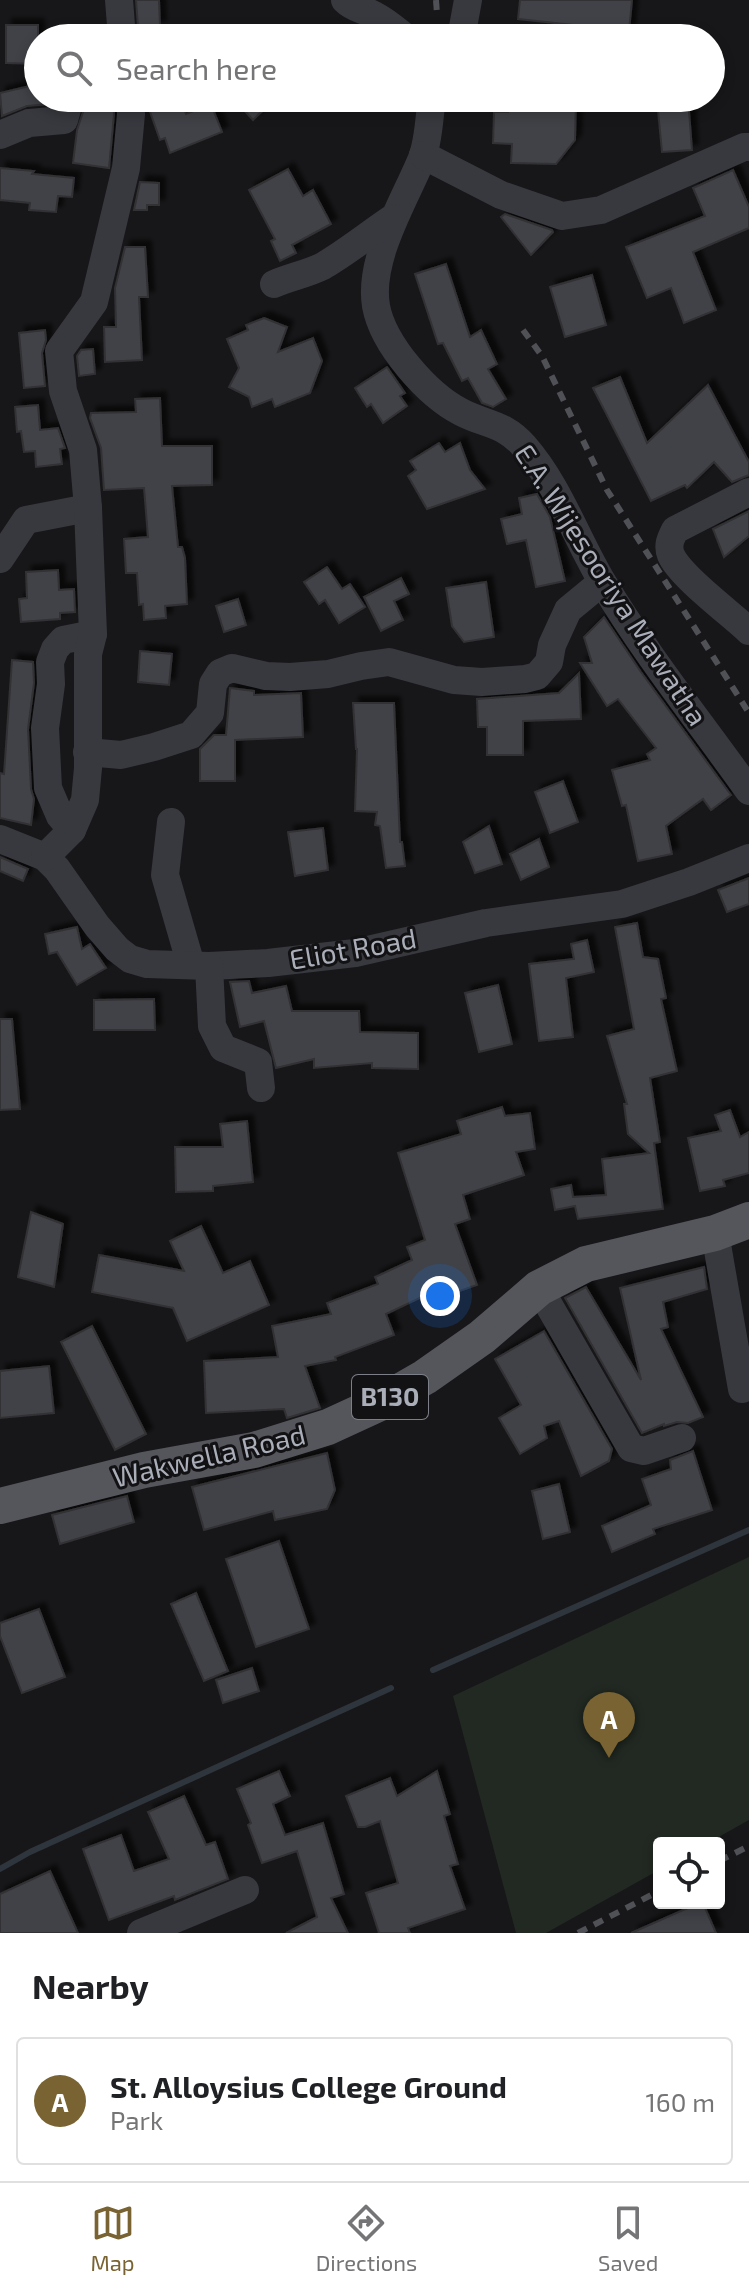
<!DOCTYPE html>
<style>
body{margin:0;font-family:"Exo 2",sans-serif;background:#f6f6f6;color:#202124}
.controls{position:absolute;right:24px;bottom:24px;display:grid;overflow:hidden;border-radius:8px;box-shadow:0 4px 12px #0003}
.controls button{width:72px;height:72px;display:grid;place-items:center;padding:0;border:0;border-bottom:2px solid #e0e0e0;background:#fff;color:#202124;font:40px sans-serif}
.you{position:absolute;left:440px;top:1296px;width:28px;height:28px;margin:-20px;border:6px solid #fff;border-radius:50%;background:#1a73e8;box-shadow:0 0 0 12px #1a73e833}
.badge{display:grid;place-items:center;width:52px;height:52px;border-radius:50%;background:#796332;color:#fff;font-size:26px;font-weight:700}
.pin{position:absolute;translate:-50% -66px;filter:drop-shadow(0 2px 4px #0008)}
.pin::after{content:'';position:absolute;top:42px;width:28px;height:24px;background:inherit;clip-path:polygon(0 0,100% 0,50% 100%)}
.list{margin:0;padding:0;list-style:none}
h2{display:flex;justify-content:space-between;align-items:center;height:104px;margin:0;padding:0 32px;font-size:34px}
h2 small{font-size:26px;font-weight:400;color:#757577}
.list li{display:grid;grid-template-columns:52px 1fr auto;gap:24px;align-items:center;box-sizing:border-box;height:128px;margin:0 16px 16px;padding:0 16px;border:2px solid #e0e0e0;border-radius:8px}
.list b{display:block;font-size:30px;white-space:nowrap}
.list p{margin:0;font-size:26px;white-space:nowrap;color:#757577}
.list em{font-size:26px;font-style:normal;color:#757577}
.icon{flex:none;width:44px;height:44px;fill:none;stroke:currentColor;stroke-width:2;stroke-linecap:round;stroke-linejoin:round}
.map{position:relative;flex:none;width:749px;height:1933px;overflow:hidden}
.search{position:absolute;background:#fff;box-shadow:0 4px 12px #0003;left:24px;right:24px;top:24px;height:88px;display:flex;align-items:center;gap:20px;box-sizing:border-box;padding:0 28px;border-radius:44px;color:#757577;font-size:30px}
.sheet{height:248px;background:#fff}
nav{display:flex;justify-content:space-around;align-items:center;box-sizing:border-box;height:112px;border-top:2px solid #e0e0e0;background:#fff;font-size:22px;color:#757577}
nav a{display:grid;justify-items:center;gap:4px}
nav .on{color:#796332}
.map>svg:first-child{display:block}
</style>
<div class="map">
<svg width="749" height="1933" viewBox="0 0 749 1933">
<defs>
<filter id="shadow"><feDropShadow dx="6" dy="-6" stdDeviation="2" flood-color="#0009"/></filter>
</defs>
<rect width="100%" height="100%" fill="#171719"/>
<path fill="#212922" d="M749 1557V1820L708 1843H659V1870L546 1933H516L453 1696Z"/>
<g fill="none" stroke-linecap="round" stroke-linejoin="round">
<g stroke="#2e353c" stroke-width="6">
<path d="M433 1670 749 1530"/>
<path d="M0 1869 30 1852 391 1688"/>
</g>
</g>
<g fill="#414246" stroke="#313135" stroke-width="2" filter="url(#shadow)">
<path d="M136 0H159L160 26 138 27Z"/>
<path d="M520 0H632L629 31 518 19Z"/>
<path d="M6 25H38V64L6 63Z"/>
<path d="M38 84V98H52L51 104 27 106 2 116 0 93Z"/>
<path d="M113 98 114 114 109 168 73 163 77 130 87 100Z"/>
<path d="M147 98H180L186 114 211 104 222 132 170 153 165 138 160 140 148 106Z"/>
<path d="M233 98H276L253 120Z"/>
<path d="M508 98H576L575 140 556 164 511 163 512 144 493 143 494 112H508Z"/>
<path d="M684 98H688L692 150 662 152 658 110Z"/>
<path d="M0 168 34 171 32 174 74 178 72 197 58 196 56 212 29 210 30 203 0 200Z"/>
<path d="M288 169 303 196 313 190 331 224 292 245 296 253 280 261 271 241 275 239 249 190Z"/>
<path d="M733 170 749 207V228L693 252 716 310 684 323 671 288 647 298 626 247 705 216 693 188Z"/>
<path d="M140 182 159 183V205H147V210H134Z"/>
<path d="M505 214 552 230 553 232 531 255 501 217Z"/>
<path d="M125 247H145L148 297H139L142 360 105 362 104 327H116L115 288Z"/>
<path d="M446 264 470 337 481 330 497 364 488 369 506 399 493 407 482 403 468 378 462 381 443 343 438 344 415 274Z"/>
<path d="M592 275 606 325 565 337 550 287Z"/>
<path d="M264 318 287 327 278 352 313 338 322 361 310 393 275 407 272 399 252 407 249 397 229 387 239 368 227 339 248 330 246 325Z"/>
<path d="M45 330 46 340 42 353 45 386 24 388 19 333Z"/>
<path d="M93 349 95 374 79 376 77 356 81 350Z"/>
<path d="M387 367 405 393 400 396 407 406 383 423 371 404 367 407 355 388Z"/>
<path d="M620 377 647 443 708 385 749 462V475L732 482 714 462 687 488 685 485 651 501 593 388Z"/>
<path d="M160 398 162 446H212V485L172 486 178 547H182L185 558 187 604 165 606 166 618 144 620 143 604 139 605 137 573H126L124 539 148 537 144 488 104 490 101 448 90 418 91 413 136 412 135 399Z"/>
<path d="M38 405 40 430 58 428 65 448 60 449 62 464 36 467 35 451 24 452 21 431 17 432 15 407Z"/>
<path d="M439 443 445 452 460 443 470 470 485 489 427 509 408 476 416 470 410 461Z"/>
<path d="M537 494 550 517 565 581 536 587 526 540 507 544 501 519 522 514 519 498Z"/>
<path d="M749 511V536L724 557 713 529Z"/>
<path d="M327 567 342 589 350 584 365 607 339 623 325 600 319 604 304 582Z"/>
<path d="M58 570 59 590 74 589 75 612 60 613V619L21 622 19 599 27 598 26 572Z"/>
<path d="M401 578 409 594 394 601 403 620 381 631 364 597Z"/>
<path d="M486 582 494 637 464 642 452 626 446 588Z"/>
<path d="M238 599 246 625 224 632 216 606Z"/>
<path d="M604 617 641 672 731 795 711 810 703 799 666 826 672 854 638 861 626 805 622 806 612 770 650 760 647 754 656 748 618 699 607 706 580 663H592L584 637Z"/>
<path d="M140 651 172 654 169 685 138 682Z"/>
<path d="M12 660 33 662 34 683 28 729 31 789 34 799 31 825 0 818V773L4 774Z"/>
<path d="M579 673 581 719 523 721V755H487V727H478L477 699 559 693Z"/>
<path d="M230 688 254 691V695L301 693 303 737 235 740V781H200V749L214 735H226Z"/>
<path d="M353 703H394L400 842H402L405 866 386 868 380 826 375 825 377 812 355 811 357 749H356Z"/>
<path d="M563 781 578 822 550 833 535 792Z"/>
<path d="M489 826 502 864 475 873 463 842Z"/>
<path d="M323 828 328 870 295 876 288 832Z"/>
<path d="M539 839 549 867 521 880 510 854Z"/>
<path d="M0 857 28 869 23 881 0 871Z"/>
<path d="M749 878V904L727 912 718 890Z"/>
<path d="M637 923 643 957 658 959 666 998 661 999 677 1071 650 1078 660 1142 654 1143 663 1209 578 1219 575 1206 555 1210 551 1189 571 1185 573 1197 606 1195 602 1159 649 1153 628 1134 624 1104H627L607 1036 634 1029 615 927Z"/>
<path d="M77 927 82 949 90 944 106 968 77 985 57 952 49 954 45 934Z"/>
<path d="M587 940 594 972 566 978 573 1037 539 1041 529 964 574 959 571 944Z"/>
<path d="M249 981 252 993 286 986 292 1011H359L360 1032 418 1033V1069L372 1068V1063L314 1068V1059L276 1068 264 1021 240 1027 230 982Z"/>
<path d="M498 985 512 1044 479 1052 465 993Z"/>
<path d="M154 999 155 1030H94V1000Z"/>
<path d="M0 1019H12L20 1109 0 1110Z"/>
<path d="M502 1107 505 1116 530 1113 535 1149 516 1152 524 1175 463 1195 470 1219 455 1224 477 1285 431 1301 428 1294 386 1314 394 1335 335 1357 336 1360 305 1366 320 1408 287 1418 284 1409 206 1413 204 1361 278 1357 272 1326 331 1314 327 1303 378 1284 375 1277 412 1260 407 1247 425 1240 398 1153 461 1134 457 1121Z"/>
<path d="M730 1110 740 1137 749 1132V1173L723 1180 725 1186 700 1191 688 1138 721 1131 715 1115Z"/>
<path d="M247 1121 253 1182 213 1186V1191L176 1192 175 1147H223L220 1124Z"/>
<path d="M31 1212 63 1224 54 1287 18 1277Z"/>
<path d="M201 1226 223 1273 250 1261 269 1305 187 1341 173 1308 92 1292 99 1255 184 1271 170 1241Z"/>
<path d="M704 1267 707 1289 663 1302 668 1327 661 1329 703 1417 688 1423 677 1422 664 1426V1424L642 1433 565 1298 586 1287 641 1380 620 1288Z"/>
<path d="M92 1326 146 1434 115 1450 61 1342Z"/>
<path d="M544 1331 612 1449 609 1461 581 1476 559 1421 544 1426 547 1438 520 1454 499 1418 521 1405 495 1359Z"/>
<path d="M49 1366 54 1413 0 1418V1371Z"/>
<path d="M693 1451 712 1510 653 1529 655 1534 612 1552 602 1526 651 1505 642 1479 671 1469 670 1460Z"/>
<path d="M327 1453 335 1490 327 1509 275 1520 273 1511 204 1530 192 1487Z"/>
<path d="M559 1484 570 1532 543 1539 532 1491Z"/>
<path d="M127 1496 134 1522 60 1544 52 1515Z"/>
<path d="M279 1541 309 1629 256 1647 226 1559Z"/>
<path d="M196 1593 228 1671 204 1681 171 1604Z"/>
<path d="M39 1609 65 1677 22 1693 0 1636V1623Z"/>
<path d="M252 1668 259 1691 223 1703 216 1680Z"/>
<path d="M279 1771 290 1796 273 1804 285 1835 323 1823 344 1894 331 1898 348 1933H286L317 1917 297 1851 262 1863 248 1825 251 1823 237 1789Z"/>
<path d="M437 1771 450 1814 444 1816 458 1864 450 1866 465 1909 408 1928 410 1933H379L366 1893 398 1883 380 1821 365 1827H358L346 1796 390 1778 397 1796Z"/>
<path d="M184 1796 206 1845 215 1842 228 1879 175 1900 174 1896 109 1920 83 1849 121 1835 134 1871 169 1859 148 1812Z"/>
<path d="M50 1871 78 1933H0V1894Z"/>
<path d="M699 1903H703L716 1933H631Z"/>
</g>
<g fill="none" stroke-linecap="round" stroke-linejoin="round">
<g stroke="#38393e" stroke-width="28">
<path d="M119 0 122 38"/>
<path d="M345 0C354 9 363 9 374 15 386 21 395 29 406 38"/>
<path d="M461 38 468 0"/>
<path d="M432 98C429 117 429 140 422 158 405 200 368 258 376 306 383 345 428 395 461 412 486 425 504 423 524 446 559 486 576 538 603 583 646 655 700 722 749 791"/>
<path d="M0 135 29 123 64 120 70 98"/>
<path d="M423 155 501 195 562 216 601 210 744 147H749"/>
<path d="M274 284C290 277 307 274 323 266 347 252 369 234 393 218"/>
<path d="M749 492 675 530C671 538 667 545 671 555 680 576 730 613 749 631"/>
<path d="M0 559 26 520 88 508"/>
<path d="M87 752 121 755 154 747 191 735 210 713 213 684 220 673 232 668 266 676 290 677 328 674 361 666 389 662 454 680 482 682 525 679 537 676 549 662 552 645 568 610 602 582"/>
<path d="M171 822 165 875 191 965"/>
<path d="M72 830 60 816 48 788 45 728 51 684 50 662 55 649 63 640 93 634"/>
<path d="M0 839 45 857 57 869 97 926 117 949 130 959 147 964 209 966 268 963 355 953 486 923 622 904 689 882 749 858"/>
<path d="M45 857 72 830 85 800 88 768V654L93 634 88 508 83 450 63 391 59 351 94 302 126 168 131 114 130 98"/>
<path d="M209 966 212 1026 223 1048 258 1062 261 1088"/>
<path d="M715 1233 742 1389"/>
<path d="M539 1288 631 1448 644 1451 682 1438"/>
<path d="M141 1933 245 1890"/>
</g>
<path stroke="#55565c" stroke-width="36" d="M0 1506 144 1470 254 1450 328 1427 378 1404 425 1377 482 1337 539 1288 586 1264 715 1233 749 1220"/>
<g stroke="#4f5156" stroke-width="6" stroke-dasharray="10 8" stroke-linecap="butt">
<path d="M436 0 437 14"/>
<path d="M523 330 542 356 607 490 749 713"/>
<path d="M719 1861 749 1846"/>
<path d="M578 1933 659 1891"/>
</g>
</g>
<g text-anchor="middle" stroke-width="6" stroke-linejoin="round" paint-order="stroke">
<rect fill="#121214" stroke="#7c7f87" stroke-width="2" x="352" y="1375" width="76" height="44" rx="6"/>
<g font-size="26" font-weight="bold" fill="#aaaeb8">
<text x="390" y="1406">B130</text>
</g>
<g font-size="28" fill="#aaaeb8" stroke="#121214">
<text transform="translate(611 585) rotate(57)" y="10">E.A. Wijesooriya Mawatha</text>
<text transform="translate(353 949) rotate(-10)" y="10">Eliot Road</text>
<text transform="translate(209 1456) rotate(-13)" y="10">Wakwella Road</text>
</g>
</g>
</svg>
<div class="controls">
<button><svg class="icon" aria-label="locate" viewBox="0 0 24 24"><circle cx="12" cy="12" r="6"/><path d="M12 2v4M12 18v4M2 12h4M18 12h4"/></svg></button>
</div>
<div class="you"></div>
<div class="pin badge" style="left:609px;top:1758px">A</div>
<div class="search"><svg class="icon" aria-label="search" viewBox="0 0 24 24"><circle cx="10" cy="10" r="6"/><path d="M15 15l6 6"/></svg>Search here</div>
</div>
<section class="sheet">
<h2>Nearby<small></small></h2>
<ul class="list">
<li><span class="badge">A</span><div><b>St. Alloysius College Ground</b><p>Park</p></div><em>160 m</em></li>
</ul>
</section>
<nav>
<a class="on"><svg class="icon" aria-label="map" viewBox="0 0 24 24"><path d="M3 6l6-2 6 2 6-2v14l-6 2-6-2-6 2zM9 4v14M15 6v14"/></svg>Map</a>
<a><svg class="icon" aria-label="directions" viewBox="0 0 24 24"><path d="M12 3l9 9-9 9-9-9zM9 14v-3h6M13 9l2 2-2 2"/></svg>Directions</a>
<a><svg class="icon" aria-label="saved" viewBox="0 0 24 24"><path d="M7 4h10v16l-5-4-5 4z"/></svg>Saved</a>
</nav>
